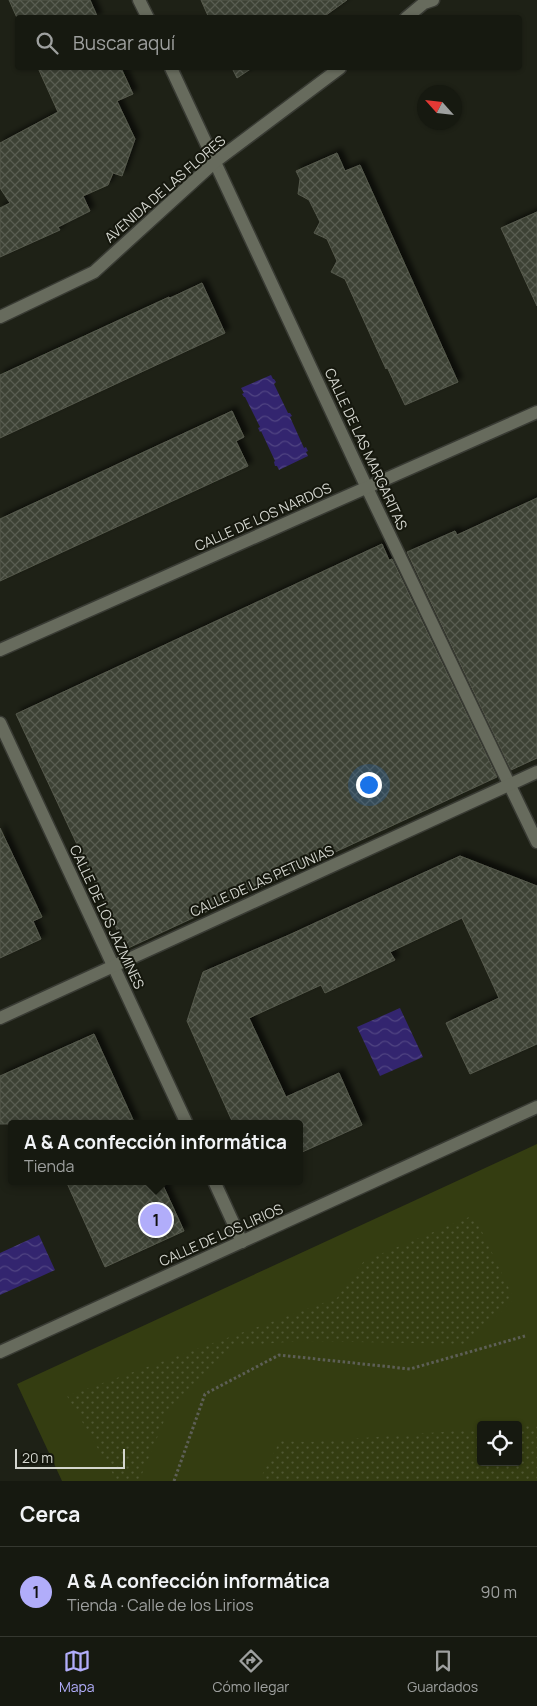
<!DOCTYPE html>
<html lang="es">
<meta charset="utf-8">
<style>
body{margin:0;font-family:Manrope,sans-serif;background:#23261e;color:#f1f3f6}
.controls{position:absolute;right:15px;bottom:15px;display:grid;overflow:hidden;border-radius:5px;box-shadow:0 1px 4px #0004}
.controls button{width:45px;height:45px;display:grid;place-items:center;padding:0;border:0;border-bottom:1px solid #353830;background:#161910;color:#f1f3f6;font:25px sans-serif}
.compass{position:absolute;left:417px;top:85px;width:45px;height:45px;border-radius:50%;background:#161910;box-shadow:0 1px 4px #0004;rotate:297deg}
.scale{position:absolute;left:15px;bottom:12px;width:110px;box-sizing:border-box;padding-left:5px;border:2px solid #d4d6cf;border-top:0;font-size:14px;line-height:18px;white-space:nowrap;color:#d4d6cf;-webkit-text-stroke:4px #15170d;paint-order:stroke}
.you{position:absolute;left:368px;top:784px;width:18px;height:18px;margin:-12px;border:4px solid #fff;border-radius:50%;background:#1a73e8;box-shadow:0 0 0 8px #1a73e833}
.badge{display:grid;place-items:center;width:32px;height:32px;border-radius:50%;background:#b1adfa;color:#111;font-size:16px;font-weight:700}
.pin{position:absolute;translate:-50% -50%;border:2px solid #fff;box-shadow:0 1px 5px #0006}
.popup{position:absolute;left:8px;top:1120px;width:295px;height:65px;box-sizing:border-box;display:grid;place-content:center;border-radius:5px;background:#161910;filter:drop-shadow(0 1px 4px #0005);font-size:16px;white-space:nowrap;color:#9ea09f}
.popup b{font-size:19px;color:#f1f3f6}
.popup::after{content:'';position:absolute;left:50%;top:100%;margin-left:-10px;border:10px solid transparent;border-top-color:#161910}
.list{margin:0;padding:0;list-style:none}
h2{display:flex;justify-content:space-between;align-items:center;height:65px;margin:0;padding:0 20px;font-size:21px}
h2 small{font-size:16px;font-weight:400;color:#9ea09f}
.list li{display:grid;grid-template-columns:32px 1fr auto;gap:15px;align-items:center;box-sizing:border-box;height:90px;padding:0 20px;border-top:1px solid #353830}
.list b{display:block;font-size:19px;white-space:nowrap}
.list p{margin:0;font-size:16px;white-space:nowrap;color:#9ea09f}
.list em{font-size:16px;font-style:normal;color:#9ea09f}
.icon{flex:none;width:28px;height:28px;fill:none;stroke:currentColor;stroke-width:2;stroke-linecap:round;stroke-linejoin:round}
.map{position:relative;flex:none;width:537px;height:1481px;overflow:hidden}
.search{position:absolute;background:#161910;box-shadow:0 1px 4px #0004;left:15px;right:15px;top:15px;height:55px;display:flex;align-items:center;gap:12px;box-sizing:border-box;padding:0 18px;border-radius:5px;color:#9ea09f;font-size:19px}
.sheet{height:155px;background:#161910}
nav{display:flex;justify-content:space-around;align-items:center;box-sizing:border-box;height:70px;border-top:1px solid #353830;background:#161910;font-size:14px;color:#9ea09f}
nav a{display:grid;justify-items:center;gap:2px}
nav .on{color:#b1adfa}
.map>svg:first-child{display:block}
</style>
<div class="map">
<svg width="537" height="1481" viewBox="0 0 537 1481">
<defs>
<pattern id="park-dots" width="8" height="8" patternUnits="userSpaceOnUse" patternTransform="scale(1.25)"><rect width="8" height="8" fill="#343d11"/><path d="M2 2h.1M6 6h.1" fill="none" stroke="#505833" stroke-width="1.8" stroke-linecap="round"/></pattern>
<pattern id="water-waves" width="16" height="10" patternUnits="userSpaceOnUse" patternTransform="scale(1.25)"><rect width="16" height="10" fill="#33256f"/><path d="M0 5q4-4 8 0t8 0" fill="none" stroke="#504482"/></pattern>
<pattern id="building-cross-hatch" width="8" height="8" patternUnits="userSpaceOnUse" patternTransform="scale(1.25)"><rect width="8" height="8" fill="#3e4235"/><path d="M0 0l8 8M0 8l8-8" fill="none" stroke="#595d51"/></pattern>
<filter id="shadow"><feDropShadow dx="4.5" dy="-4.5" stdDeviation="2.5" flood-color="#0009"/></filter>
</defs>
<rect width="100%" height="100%" fill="#1e2116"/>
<path fill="#343d11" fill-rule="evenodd" d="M537 1144V1481H62L17 1384ZM481 1425H518V1462H481Z"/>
<g fill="url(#park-dots)">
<path d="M474 1215 514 1299 468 1344 301 1341 233 1346 167 1414 139 1481H117L67 1396 337 1298 364 1261Z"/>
<path d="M537 1425V1481H259L280 1441 309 1442 481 1429V1462H518V1426Z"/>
</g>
<g fill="url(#water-waves)">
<path d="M271 375 273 379H274L276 382 274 384 288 413H290L292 416 290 417 304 448 306 447 308 451 306 452 308 456 279 470 277 466H275L274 462 275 461 261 431 260 432 258 428 260 427 245 397H244L242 394 244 393 241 388Z"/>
<path d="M400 1008 423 1057 380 1076 357 1027Z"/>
<path d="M39 1235 55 1270 0 1295V1253Z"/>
</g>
<g fill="url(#building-cross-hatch)" stroke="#55594c" filter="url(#shadow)">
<path d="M9 0H90L98 18H18V20Z"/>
<path d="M201 0H347L322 18H209Z"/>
<path d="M38 68H121L133 94 117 101 135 139 122 176 113 173 108 185 83 196 90 211 58 227 60 230 0 257V208L10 203 0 188V143L58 112Z"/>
<path d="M232 68H252L237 78Z"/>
<path d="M337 153 345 171 360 165 458 382 405 405 387 367 386 369 345 279 331 272 337 261 327 239 314 233 320 222 309 200 298 194 300 179 296 171Z"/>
<path d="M537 212V306L501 228Z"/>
<path d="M202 283 225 333 0 438V375L169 297 170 298Z"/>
<path d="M232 411 244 437 236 441 248 466 0 581V519Z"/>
<path d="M537 498V758L511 770 407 552 455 531 457 535Z"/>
<path d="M382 544 389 560 392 559 497 777 126 949 16 714Z"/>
<path d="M0 828 42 917 33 921 41 939 0 958Z"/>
<path d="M460 856 537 886V1044L470 1074 446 1023 499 998 462 918 390 952 395 960 325 993 321 985 249 1018 286 1097 339 1073 362 1125 300 1153V1124H226L232 1121 187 1021 203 972 289 935Z"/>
<path d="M94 1034 135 1124H0V1076Z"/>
<path d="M66 1181H161L184 1231 105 1267Z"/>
</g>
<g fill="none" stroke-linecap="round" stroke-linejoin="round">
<defs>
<g id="pedestrian">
<path d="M367 488 537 842"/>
<path d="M0 723 187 1124"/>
<path d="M0 1018 537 772"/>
<path d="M214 1181 242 1242"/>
</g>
<g id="minor">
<path d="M139 0 148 18"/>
<path d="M406 18 424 3 433 0"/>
<path d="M171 68 367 488"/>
<path d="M0 317 94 272 216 161 340 68"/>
<path d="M0 650 537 412"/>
<path d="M0 1352 537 1107"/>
</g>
</defs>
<use href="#pedestrian" stroke="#393b34" stroke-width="15"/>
<use href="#minor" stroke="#393b34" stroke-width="15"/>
<path stroke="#5d5f56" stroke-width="3" stroke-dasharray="2.5 2.5" stroke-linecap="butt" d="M174 1481 205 1394 279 1355 410 1369 525 1336"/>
<use href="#pedestrian" stroke="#676b5d" stroke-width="12"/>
<use href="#minor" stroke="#676b5d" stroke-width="12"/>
</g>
<g text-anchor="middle" stroke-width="4" stroke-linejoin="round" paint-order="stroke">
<g font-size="14" fill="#d4d6cf" stroke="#15170d">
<text transform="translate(165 189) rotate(-41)" y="5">AVENIDA DE LAS FLORES</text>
<text transform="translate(366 449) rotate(65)" y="5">CALLE DE LAS MARGARITAS</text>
<text transform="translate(263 517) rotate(-24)" y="5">CALLE DE LOS NARDOS</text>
<text transform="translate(262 881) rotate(-24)" y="5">CALLE DE LAS PETUNIAS</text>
<text transform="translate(107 917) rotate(65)" y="5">CALLE DE LOS JAZMINES</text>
<text transform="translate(221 1235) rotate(-24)" y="5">CALLE DE LOS LIRIOS</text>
</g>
</g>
</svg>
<div class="controls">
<button><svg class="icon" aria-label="locate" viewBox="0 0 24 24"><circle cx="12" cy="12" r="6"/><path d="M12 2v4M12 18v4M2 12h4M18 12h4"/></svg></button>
</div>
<svg class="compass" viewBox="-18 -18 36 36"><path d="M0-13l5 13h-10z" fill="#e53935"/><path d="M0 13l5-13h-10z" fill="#9ea09f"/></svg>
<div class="scale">20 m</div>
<div class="you"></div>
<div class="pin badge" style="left:156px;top:1220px">1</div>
<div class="popup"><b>A &amp; A confección informática</b>Tienda</div>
<div class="search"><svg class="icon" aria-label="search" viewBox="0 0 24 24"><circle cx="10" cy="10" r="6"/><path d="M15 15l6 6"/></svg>Buscar aquí</div>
</div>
<section class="sheet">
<h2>Cerca<small></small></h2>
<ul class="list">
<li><span class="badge">1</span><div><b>A &amp; A confección informática</b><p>Tienda · Calle de los Lirios</p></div><em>90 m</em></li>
</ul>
</section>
<nav>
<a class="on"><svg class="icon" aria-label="map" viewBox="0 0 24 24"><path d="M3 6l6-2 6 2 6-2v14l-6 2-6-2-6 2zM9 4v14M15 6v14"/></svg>Mapa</a>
<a><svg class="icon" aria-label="directions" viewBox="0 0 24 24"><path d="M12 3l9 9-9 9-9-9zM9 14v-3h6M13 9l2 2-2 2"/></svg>Cómo llegar</a>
<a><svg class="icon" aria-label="saved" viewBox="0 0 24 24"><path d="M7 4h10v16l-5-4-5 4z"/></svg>Guardados</a>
</nav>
